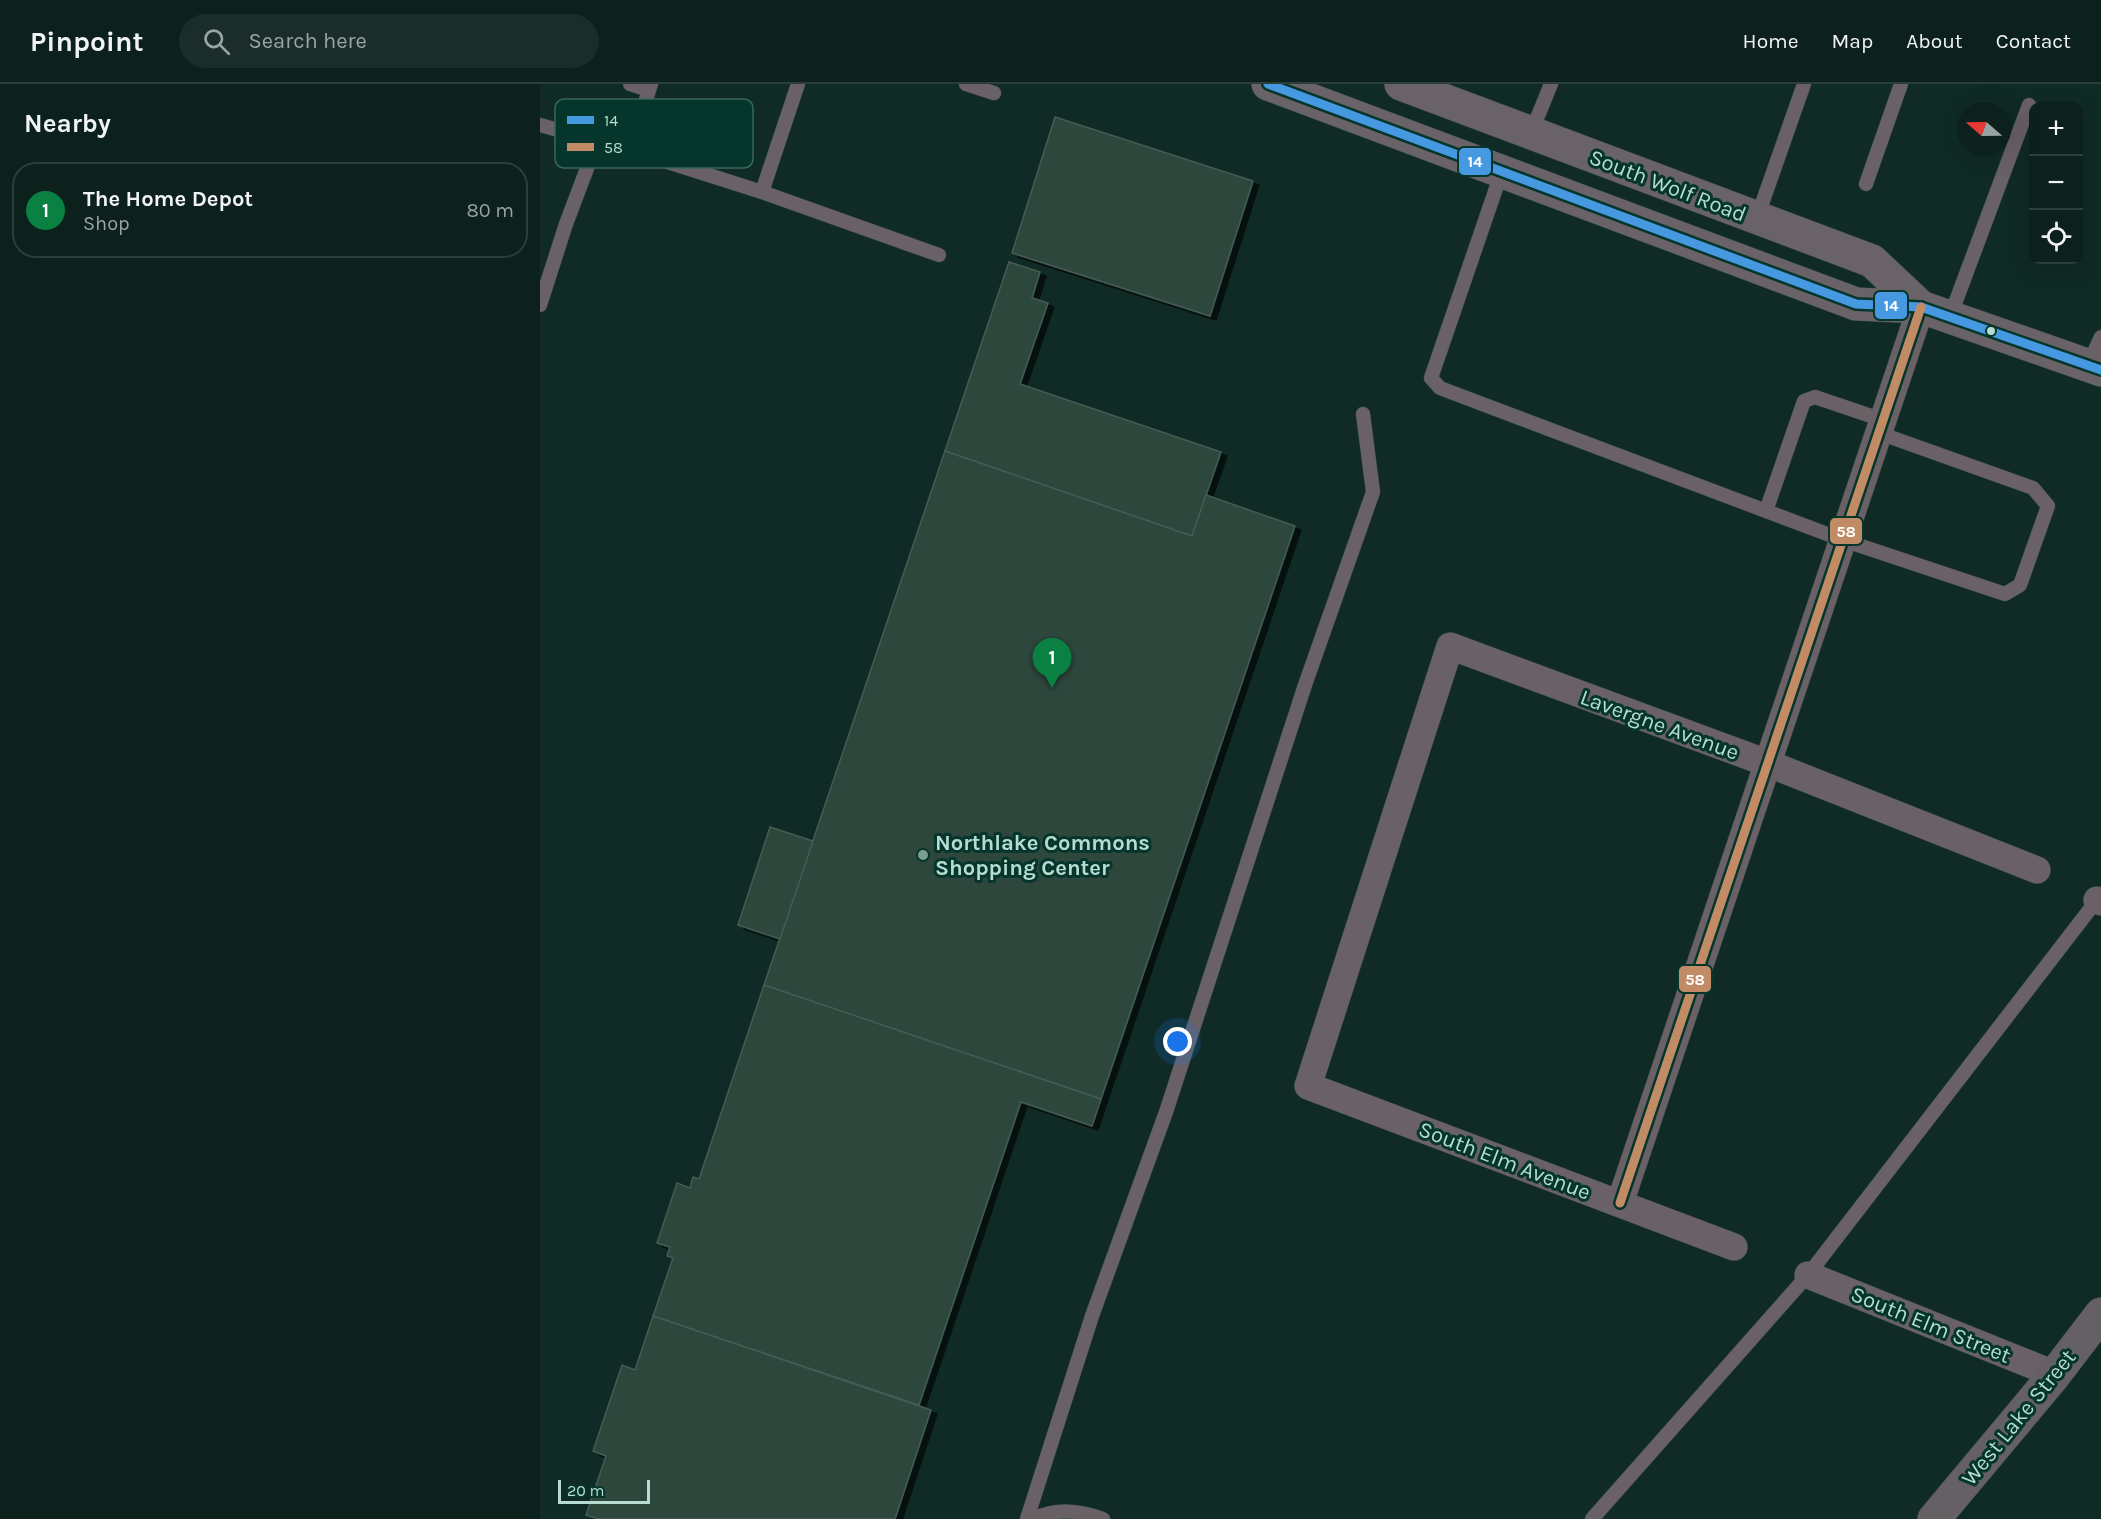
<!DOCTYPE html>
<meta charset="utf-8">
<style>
body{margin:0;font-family:Karla,sans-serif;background:#1a2d29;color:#f1f3f6}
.controls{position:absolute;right:18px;top:18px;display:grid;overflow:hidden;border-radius:12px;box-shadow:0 6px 24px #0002}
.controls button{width:54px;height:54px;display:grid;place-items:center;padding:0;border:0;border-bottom:2px solid #2c3e3b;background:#0c201c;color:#f1f3f6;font:30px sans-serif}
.compass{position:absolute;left:1417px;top:18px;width:54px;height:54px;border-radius:50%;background:#0c201c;box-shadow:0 6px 24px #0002;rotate:290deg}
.scale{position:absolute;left:18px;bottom:15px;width:92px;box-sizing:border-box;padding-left:6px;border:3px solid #b6dcd1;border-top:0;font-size:16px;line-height:21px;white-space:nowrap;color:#b6dcd1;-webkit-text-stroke:4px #05352b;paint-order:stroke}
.you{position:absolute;left:638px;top:958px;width:21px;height:21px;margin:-15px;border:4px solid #fff;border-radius:50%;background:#1a73e8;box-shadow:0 0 0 9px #1a73e833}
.badge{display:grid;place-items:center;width:39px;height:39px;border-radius:50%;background:#0b8043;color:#fff;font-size:20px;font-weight:700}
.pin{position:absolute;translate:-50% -50px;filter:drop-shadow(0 2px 3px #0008)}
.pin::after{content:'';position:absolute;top:32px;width:21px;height:18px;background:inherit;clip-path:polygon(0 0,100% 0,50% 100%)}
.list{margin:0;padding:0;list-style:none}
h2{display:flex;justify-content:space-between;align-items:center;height:78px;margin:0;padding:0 24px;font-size:26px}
h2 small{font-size:20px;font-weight:400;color:#9aa3a3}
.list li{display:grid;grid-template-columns:39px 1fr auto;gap:18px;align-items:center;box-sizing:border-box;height:96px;margin:0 12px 12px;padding:0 12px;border:2px solid #2c3e3b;border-radius:24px}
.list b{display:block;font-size:22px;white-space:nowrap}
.list p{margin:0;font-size:20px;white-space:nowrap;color:#9aa3a3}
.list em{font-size:20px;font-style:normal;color:#9aa3a3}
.icon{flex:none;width:33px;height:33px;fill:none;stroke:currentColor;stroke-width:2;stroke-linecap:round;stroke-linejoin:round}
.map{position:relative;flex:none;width:1561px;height:1435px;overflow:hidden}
header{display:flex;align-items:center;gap:36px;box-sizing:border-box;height:84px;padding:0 30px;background:#0c201c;border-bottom:2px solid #2c3e3b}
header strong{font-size:28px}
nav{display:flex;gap:33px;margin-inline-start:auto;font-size:21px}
.search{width:420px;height:54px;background:#1a2d29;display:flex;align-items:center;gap:15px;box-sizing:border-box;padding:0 21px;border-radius:33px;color:#9aa3a3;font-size:22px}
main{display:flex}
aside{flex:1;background:#0c201c}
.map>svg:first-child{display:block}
</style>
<header>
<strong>Pinpoint</strong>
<div class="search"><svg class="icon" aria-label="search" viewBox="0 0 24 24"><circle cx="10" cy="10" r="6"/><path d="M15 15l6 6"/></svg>Search here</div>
<nav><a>Home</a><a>Map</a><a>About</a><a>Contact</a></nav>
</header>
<main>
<aside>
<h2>Nearby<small></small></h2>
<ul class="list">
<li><span class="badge">1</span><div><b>The Home Depot</b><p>Shop</p></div><em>80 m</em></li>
</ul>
</aside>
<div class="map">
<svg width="1561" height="1435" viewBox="0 0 1561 1435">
<defs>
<filter id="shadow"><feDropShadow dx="6" dy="4" stdDeviation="0" flood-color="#0009"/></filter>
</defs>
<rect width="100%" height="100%" fill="#102a25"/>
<g fill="#2e463d" stroke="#445c52" stroke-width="1.5" filter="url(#shadow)">
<path d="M515 33 713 97 670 232 472 169Z"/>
<path d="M469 178 500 188 492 214 508 219 480 300 681 368 652 452 405 367Z"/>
<path d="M405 367 652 452 666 411 755 442 561 1015 224 901Z"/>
<path d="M230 743 273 757 240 855 198 841Z"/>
<path d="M224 901 561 1015 552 1042 481 1018 379 1321 113 1232 133 1174 127 1172 130 1163 117 1159 137 1099 150 1104 153 1093 159 1095Z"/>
<path d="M113 1232 391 1326 355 1435H58L46 1431 66 1372 53 1367 82 1281 95 1286Z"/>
</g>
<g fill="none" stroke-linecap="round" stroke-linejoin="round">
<defs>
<g id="service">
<path d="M90 0 109 6"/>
<path d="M426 0 454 9"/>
<path d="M0 41 90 66 222 108 399 171"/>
<path d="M991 49 1011 0"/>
<path d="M90 66 111 0"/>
<path d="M962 87 891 294 900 304 1303 456 1465 510 1480 501 1508 422 1493 404 1339 349"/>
<path d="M1326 100 1361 0"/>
<path d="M222 108 258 0"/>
<path d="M1217 134 1264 0"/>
<path d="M0 221 26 140 57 58"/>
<path d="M1410 233 1489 21"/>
<path d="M1548 281 1561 253"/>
<path d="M1226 427 1264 317 1275 313 1343 336"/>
<path d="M487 1435 552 1232 626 1028 765 601 833 408 823 330"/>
<path d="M493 1435C516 1424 538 1426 563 1435"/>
<path d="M1052 1435 1268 1191 1557 816"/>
</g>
<g id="minor">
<path d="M1557 816 1561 818"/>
<path d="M1080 1119 1381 223"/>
<path d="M1194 1163 768 1002 910 562 1227 679 1497 786"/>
<path d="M1268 1191 1514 1290"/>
</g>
<g id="secondary">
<path d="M728 0 1316 220 1381 223 1561 286"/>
<path d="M861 0 1332 177 1381 223"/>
</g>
<path id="primary" d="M1394 1435 1512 1294 1561 1230"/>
</defs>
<use href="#service" stroke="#2d443f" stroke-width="15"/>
<use href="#minor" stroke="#2d443f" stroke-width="28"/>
<use href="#secondary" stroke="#2d443f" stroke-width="34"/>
<use href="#primary" stroke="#2d443f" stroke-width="34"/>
<use href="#service" stroke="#6a6166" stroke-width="14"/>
<use href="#minor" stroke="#6a6166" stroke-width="27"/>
<use href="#secondary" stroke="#696266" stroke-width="33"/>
<use href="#primary" stroke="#646064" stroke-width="33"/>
<defs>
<path id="bus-1" d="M728 0 1316 220 1381 223 1561 286"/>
<path id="bus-2" d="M1080 1119 1381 223"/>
</defs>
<use href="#bus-1" stroke="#05352b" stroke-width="14"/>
<use href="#bus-2" stroke="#05352b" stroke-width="14"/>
<use href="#bus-1" stroke="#4699e1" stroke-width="9"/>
<use href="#bus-2" stroke="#c18c65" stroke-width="9"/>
</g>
<circle fill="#b6dcd1" stroke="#05352b" stroke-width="2" cx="1451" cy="247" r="5"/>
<circle fill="#7c9e95" stroke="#05352b" stroke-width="2" cx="383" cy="771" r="6"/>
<g text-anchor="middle" stroke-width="6" stroke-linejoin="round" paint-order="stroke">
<g font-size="22" fill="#b6dcd1" stroke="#05352b">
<text transform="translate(1128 101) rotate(21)" y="8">South Wolf Road</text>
<text transform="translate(1120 640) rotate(20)" y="8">Lavergne Avenue</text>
<text transform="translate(965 1076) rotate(21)" y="8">South Elm Avenue</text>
<text transform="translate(1391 1240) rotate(22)" y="8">South Elm Street</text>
<text transform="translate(1478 1333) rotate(-51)" y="8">West Lake Street</text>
</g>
<g font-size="22" font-weight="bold" fill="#b6dcd1" stroke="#05352b" text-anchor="start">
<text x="395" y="766">Northlake Commons<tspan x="395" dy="25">Shopping Center</tspan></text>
</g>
</g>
<rect x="15" y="15" width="198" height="69" rx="9" fill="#05352b" stroke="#3a675d" stroke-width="1.5"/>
<rect x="27" y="32" width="27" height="8" fill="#4699e1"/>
<rect x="27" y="59" width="27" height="8" fill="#c18c65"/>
<g font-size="16" fill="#b6dcd1">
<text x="64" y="42">14</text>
<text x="64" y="69">58</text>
</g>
<g stroke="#05352b" stroke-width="2">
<rect x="918" y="63" width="34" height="29" rx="6" fill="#4699e1"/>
<rect x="1334" y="207" width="34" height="29" rx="6" fill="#4699e1"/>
<rect x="1289" y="433" width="34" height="28" rx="6" fill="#c18c65"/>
<rect x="1138" y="881" width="34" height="28" rx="6" fill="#c18c65"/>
</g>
<g font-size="16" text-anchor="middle" font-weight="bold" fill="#fff">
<text x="935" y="83">14</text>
<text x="1351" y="227">14</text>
<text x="1306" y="453">58</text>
<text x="1155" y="901">58</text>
</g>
</svg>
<div class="controls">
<button>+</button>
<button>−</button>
<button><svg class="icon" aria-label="locate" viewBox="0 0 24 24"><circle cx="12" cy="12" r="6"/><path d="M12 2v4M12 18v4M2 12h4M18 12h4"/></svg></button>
</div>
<svg class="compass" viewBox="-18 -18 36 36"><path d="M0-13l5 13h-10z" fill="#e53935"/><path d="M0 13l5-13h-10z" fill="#9aa3a3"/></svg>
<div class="scale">20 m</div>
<div class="you"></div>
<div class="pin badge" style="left:512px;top:604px">1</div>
</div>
</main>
